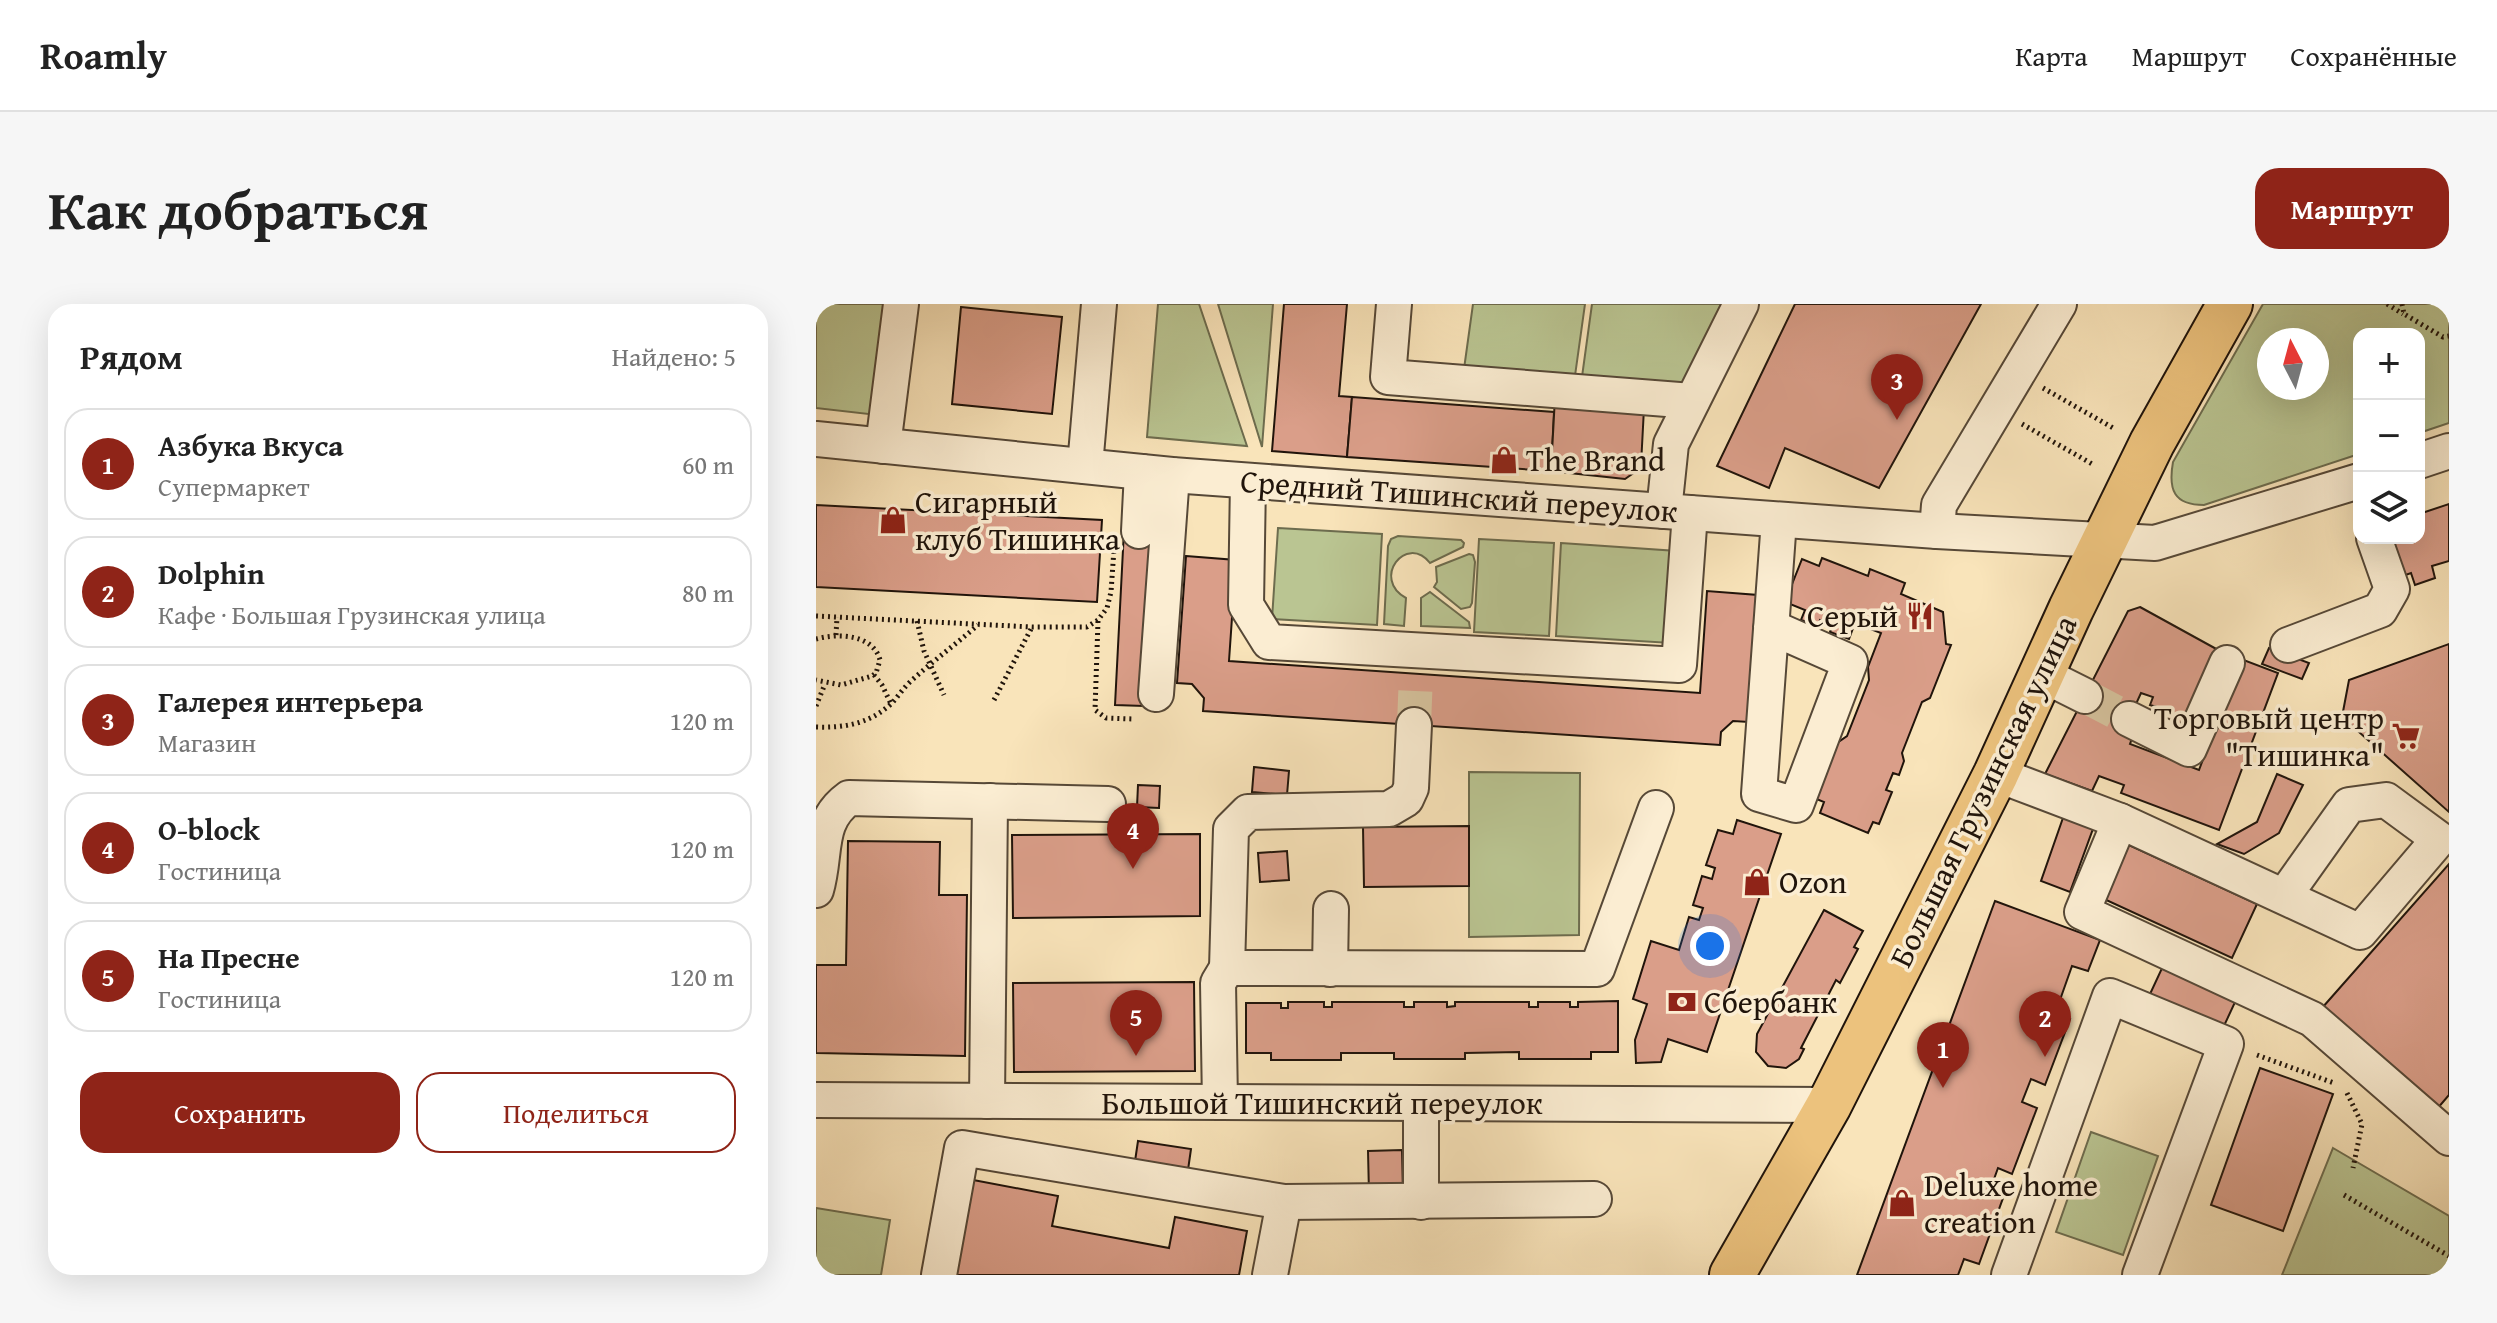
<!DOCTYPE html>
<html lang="ru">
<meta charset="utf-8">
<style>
body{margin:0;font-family:"Gentium Book Plus",serif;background:#f6f6f6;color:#222}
.controls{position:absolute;right:24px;top:24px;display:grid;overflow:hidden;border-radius:16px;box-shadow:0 8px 32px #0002}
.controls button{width:72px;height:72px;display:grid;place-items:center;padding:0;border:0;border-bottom:2px solid #e0e0e0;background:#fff;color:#222;font:40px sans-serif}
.compass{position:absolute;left:1441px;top:24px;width:72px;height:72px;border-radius:50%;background:#fff;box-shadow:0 8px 32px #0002;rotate:354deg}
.you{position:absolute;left:894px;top:642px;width:28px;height:28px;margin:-20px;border:6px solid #fff;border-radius:50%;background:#1a73e8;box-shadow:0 0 0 12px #1a73e833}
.badge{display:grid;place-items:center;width:52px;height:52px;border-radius:50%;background:#8f2418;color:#fff;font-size:26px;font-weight:700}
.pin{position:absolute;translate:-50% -66px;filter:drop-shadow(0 2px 4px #0008)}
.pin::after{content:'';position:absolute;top:42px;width:28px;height:24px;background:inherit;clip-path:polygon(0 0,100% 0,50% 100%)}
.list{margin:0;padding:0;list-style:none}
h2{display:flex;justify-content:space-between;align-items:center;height:104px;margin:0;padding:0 32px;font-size:34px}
h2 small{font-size:26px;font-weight:400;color:#767676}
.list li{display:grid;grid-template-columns:52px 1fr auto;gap:24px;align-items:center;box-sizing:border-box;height:112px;margin:0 16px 16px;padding:0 16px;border:2px solid #e0e0e0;border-radius:24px}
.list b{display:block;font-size:30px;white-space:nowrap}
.list p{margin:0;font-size:26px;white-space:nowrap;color:#767676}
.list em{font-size:26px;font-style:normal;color:#767676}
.actions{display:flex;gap:16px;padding:24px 32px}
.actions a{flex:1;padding:18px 0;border:2px solid #8f2418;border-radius:24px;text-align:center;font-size:28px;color:#8f2418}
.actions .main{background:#8f2418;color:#fff}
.icon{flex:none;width:44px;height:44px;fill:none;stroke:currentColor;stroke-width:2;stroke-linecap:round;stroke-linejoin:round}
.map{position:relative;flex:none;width:1633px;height:971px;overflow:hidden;border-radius:24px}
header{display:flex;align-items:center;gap:48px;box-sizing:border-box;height:112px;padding:0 40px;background:#fff;border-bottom:2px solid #e0e0e0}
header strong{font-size:38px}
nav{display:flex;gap:44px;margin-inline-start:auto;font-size:28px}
.intro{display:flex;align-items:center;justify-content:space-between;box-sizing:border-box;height:192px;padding:0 48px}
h1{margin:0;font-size:56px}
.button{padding:20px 36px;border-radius:24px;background:#8f2418;color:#fff;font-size:28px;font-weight:700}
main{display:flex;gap:48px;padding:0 48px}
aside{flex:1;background:#fff;border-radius:24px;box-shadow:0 8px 32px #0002}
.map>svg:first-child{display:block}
</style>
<header>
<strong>Roamly</strong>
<nav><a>Карта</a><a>Маршрут</a><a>Сохранённые</a></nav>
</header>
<div class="intro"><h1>Как добраться</h1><a class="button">Маршрут</a></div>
<main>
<aside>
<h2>Рядом<small>Найдено: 5</small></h2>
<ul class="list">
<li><span class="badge">1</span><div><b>Азбука Вкуса</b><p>Супермаркет</p></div><em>60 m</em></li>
<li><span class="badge">2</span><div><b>Dolphin</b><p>Кафе · Большая Грузинская улица</p></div><em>80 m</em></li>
<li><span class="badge">3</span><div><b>Галерея интерьера</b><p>Магазин</p></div><em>120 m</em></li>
<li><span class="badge">4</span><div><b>O-block</b><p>Гостиница</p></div><em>120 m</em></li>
<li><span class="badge">5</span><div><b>На Пресне</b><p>Гостиница</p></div><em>120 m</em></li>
</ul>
<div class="actions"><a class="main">Сохранить</a><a>Поделиться</a></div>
</aside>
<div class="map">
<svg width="1633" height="971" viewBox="0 0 1633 971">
<rect width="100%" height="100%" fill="#f9e4ba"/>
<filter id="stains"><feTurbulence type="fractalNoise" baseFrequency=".0025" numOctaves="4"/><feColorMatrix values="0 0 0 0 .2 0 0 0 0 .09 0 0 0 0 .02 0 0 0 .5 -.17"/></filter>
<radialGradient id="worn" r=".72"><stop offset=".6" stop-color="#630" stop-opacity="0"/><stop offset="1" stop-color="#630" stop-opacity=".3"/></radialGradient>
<g fill="#bac592" stroke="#6d6c4e" stroke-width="2" fill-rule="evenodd">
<path d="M0 0H71L61 111 0 104Z"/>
<path d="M342 0H383L431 142 331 133Z"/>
<path d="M402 0H457L446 143Z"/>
<path d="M657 0H769L758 79 648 65Z"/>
<path d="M776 0H917L874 81 765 80Z"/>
<path d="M1447 0H1633V119L1603 129V30H1543V150L1388 201C1358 201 1352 186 1357 158ZM1453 36H1501V84H1453Z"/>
<path d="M462 224 566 230 561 321 456 315Z"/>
<path d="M582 232 645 236 648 239 647 243 614 259C590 229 555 275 590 294L588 322 568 320 572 242 575 235Z"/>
<path d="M663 235 738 239 733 332 658 328Z"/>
<path d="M745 239 861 247 855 339 740 332Z"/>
<path d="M653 250 657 251 659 258 656 299 654 303 645 305 618 283 621 278 620 263Z"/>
<path d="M614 288 653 318 654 324 605 322V294Z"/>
<path d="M653 468 764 469 763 631 653 633Z"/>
<path d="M1275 828 1342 852 1307 951 1240 928Z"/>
<path d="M1517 844 1633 912V971H1466Z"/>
<path d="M0 904 74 916 65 971H0Z"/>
</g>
<g fill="#da9e89" stroke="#20140b" stroke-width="2">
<path d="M468 0H531L523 92 536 93 531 153 456 147Z"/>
<path d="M979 0H1165L1063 184 969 144 953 184 901 162Z"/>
<path d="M145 3 246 13 236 110 136 100Z"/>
<path d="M536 93 738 108 735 167 531 153Z"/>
<path d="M739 93 828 104 825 161 819 168 809 175 735 167Z"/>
<path d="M1633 200V257L1616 262 1619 274 1599 281 1595 269 1584 273 1571 234H1603V210Z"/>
<path d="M0 201 286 216 281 298 0 283Z"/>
<path d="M308 226 337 228 328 402 299 401Z"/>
<path d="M370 252 420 256 413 357 884 389 891 287 942 291 933 418 917 417 905 428 904 441 387 407 388 394 376 380 361 379Z"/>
<path d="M1006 254 1052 272 1054 265 1089 279 1085 290 1127 308 1130 340 1135 341 1114 394 1106 398 1086 449 1088 457 1083 471 1077 469 1070 486 1076 488 1063 520 1057 518 1052 529 1004 509 1008 498 998 494 1021 439 1031 432 1053 376 1052 363 1065 329 1039 319 1033 335 1014 328 1017 321 1004 316 1002 322 985 316 989 306 969 298 986 255 1003 262Z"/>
<path d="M1324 303 1404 347 1362 427 1339 418 1344 404 1334 401 1337 393 1325 389 1308 426 1318 429 1314 440 1383 466 1425 355 1462 369 1403 526 1305 489 1308 481 1283 472 1276 487 1229 470 1312 307Z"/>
<path d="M1633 340V508L1526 413 1533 376Z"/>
<path d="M1453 344 1493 359 1486 375 1446 360Z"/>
<path d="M438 463 473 467 471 491 436 488Z"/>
<path d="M1461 470 1487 481 1463 529 1428 550 1401 540 1441 518Z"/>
<path d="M322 481 344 482 343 504 321 503Z"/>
<path d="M1248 511 1278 522 1254 588 1225 577Z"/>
<path d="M921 516 965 530 891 748 852 735 845 758 820 759 819 736 831 700 817 695 835 637 863 646 873 613 883 616 887 604 877 601 886 572 896 575 899 564 890 561 902 526 917 530Z"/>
<path d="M653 522V582L548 583 547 523Z"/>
<path d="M384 530V612L197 614 196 531Z"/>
<path d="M32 537 124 538 123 591H151L149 752 0 749V661H30Z"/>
<path d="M1313 541 1441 600 1416 654 1288 595Z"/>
<path d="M471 547 473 576 444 578 442 549Z"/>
<path d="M1633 560V791L1621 805 1506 704Z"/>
<path d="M1179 597 1284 636 1272 667 1256 662 1239 710 1254 715 1229 781 1215 775 1206 798 1221 804 1196 870 1182 864 1173 889 1187 894 1163 960 1148 955 1142 971H1041Z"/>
<path d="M1008 606 1047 627 1038 643 1042 645 1024 679 1020 676 985 744 988 745 983 755 970 764 952 762 940 748 941 730Z"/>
<path d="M1347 662 1420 696 1407 724 1334 690Z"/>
<path d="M378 678 379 767 198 768 197 679Z"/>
<path d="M802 697V748H775V755H703V748L649 749V755H578V749H525V756H455V749H430V699H465V704H472V698H508V703H516V698H588V703H598V698H631V703L639 702V698H713V703H722V698H754V703H762V698Z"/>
<path d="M1444 764 1517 790 1467 927 1395 901Z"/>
<path d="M322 837 375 845 371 873 318 864Z"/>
<path d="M586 846 587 889 553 890 552 847Z"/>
<path d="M152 875 242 892 236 922 353 944 359 913 431 927 423 971H134Z"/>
</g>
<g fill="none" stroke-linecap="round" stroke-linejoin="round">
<g stroke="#d8c5a0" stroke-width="34" stroke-dasharray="34 17" stroke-linecap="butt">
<path d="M1269 392 1313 415"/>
<path d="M598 421 600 370"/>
</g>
<defs>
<g id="minor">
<path d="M578 0 572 73 876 97"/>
<path d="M0 135 356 171 1121 227 1339 239 1543 177"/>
<path d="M67 142 85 0"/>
<path d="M1603 157 1633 147"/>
<path d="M269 162 283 0"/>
<path d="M432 177 430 301 453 338 863 361 874 209"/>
<path d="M848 207 855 140 925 0"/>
<path d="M323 227 326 168"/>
<path d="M1121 227 1123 201 1243 0"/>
<path d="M955 323 1034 358 980 501 943 490 963 216"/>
<path d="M1472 341 1564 306 1576 285 1558 234"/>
<path d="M1225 370 1269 392"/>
<path d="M340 390 356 171"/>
<path d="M1313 415 1373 445 1411 359"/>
<path d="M1180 470 1304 517 1544 628 1623 535 1570 496 1533 501 1469 591"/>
<path d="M1304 517 1266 608 1496 715 1633 834"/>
<path d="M0 586C11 549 0 518 33 494L292 500"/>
<path d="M411 664 415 525 432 508 573 505 590 495 595 484 598 421"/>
<path d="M514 665 515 605"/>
<path d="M0 796 1013 801"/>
<path d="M171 797 174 497"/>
<path d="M404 798 402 679 411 664 781 665 840 504"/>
<path d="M605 898V799"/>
<path d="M123 971 146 844 468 898 778 895"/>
<path d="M454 971 468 898"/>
<path d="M1193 971 1294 692 1410 740 1324 971"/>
</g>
<path id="major" d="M916 971 1013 801 1180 470 1255 305 1336 139 1414 0"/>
</defs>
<use href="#minor" stroke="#564837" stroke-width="38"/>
<use href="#major" stroke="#20140b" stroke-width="48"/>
<g stroke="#20140b" stroke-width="5" stroke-dasharray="2 4" stroke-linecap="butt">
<path d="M1571 0 1587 10"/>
<path d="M1586 0 1588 10 1627 33 1633 32"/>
<path d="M1227 84 1299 125"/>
<path d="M1206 120 1278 161"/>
<path d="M0 312 216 323H271L282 316 291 304 295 288 298 245"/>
<path d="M101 317 108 347 128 391"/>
<path d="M282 317 279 406 290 414 317 415"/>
<path d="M20 331 21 313"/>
<path d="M0 335C22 329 57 330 64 356L60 369 56 372 25 381 0 376"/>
<path d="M58 371 66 381 75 400"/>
<path d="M178 396 216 323"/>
<path d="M0 402 9 380"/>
<path d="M0 423C28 424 53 420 75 400 82 393 87 384 95 377 117 357 140 340 162 321"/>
<path d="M1441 751 1518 779"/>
<path d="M1531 789 1546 820 1537 864"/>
<path d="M1528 891 1633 952"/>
</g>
<use href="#minor" stroke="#fbedd2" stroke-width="34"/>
<use href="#major" stroke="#ecc27d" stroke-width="44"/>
</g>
<defs>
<symbol id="shop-bare" viewBox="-9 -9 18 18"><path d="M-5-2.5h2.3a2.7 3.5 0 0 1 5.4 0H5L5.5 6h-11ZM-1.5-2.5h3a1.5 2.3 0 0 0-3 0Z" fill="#8f2418" stroke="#fbedd2" stroke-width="2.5" paint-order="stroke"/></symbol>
<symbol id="restaurant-bare" viewBox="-9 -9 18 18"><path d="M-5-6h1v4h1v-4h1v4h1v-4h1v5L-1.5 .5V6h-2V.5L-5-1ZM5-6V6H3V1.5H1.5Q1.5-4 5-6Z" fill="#8f2418" stroke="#fbedd2" stroke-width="2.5" paint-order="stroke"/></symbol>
<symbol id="supermarket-bare" viewBox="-9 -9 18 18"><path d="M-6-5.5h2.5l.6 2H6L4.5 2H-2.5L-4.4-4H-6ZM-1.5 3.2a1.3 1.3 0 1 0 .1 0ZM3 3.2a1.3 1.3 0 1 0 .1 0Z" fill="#8f2418" stroke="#fbedd2" stroke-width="2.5" paint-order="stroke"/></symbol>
<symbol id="bank-bare" viewBox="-9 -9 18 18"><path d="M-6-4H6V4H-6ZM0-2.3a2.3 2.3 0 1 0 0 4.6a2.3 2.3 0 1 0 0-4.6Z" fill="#8f2418" stroke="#fbedd2" stroke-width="2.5" paint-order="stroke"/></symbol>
</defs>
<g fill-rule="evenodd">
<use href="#shop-bare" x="668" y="136" width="40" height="40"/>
<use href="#shop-bare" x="57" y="196" width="40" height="40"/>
<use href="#restaurant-bare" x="1084" y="292" width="40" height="40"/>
<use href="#supermarket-bare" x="1570" y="412" width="40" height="40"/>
<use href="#shop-bare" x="921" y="558" width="40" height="40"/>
<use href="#bank-bare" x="846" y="678" width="40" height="40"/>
<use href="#shop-bare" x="1066" y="879" width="40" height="40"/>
</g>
<g text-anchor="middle" stroke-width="7" stroke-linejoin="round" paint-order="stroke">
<g font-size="32" fill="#20140b" stroke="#fbedd2" text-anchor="start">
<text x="710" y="167">The Brand</text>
<text x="99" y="209">Сигарный<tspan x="99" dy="37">клуб Тишинка</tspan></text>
<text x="1082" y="323" text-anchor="end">Серый</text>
<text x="1568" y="425" text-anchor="end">Торговый центр<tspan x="1568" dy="37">"Тишинка"</tspan></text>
<text x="963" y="589">Ozon</text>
<text x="888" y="709">Сбербанк</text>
<text x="1108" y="892">Deluxe home<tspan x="1108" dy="37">creation</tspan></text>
</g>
<g font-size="32" fill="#20140b" stroke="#fbedd2">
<text transform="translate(643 192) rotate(4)" y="11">Средний Тишинский переулок</text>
<text transform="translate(1167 487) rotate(-64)" y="11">Большая Грузинская улица</text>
<text x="506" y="810">Большой Тишинский переулок</text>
</g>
</g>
<rect width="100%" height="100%" filter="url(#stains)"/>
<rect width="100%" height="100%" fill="url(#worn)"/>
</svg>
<div class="controls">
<button>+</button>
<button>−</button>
<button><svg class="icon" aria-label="layers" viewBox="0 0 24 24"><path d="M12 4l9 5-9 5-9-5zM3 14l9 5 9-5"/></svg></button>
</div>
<svg class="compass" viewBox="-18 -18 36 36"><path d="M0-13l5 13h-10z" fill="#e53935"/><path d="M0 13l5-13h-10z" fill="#767676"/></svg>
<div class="you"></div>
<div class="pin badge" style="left:1127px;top:784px">1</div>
<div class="pin badge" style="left:1229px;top:753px">2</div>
<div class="pin badge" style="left:1081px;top:116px">3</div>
<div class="pin badge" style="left:317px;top:565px">4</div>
<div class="pin badge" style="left:320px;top:752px">5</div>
</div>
</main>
